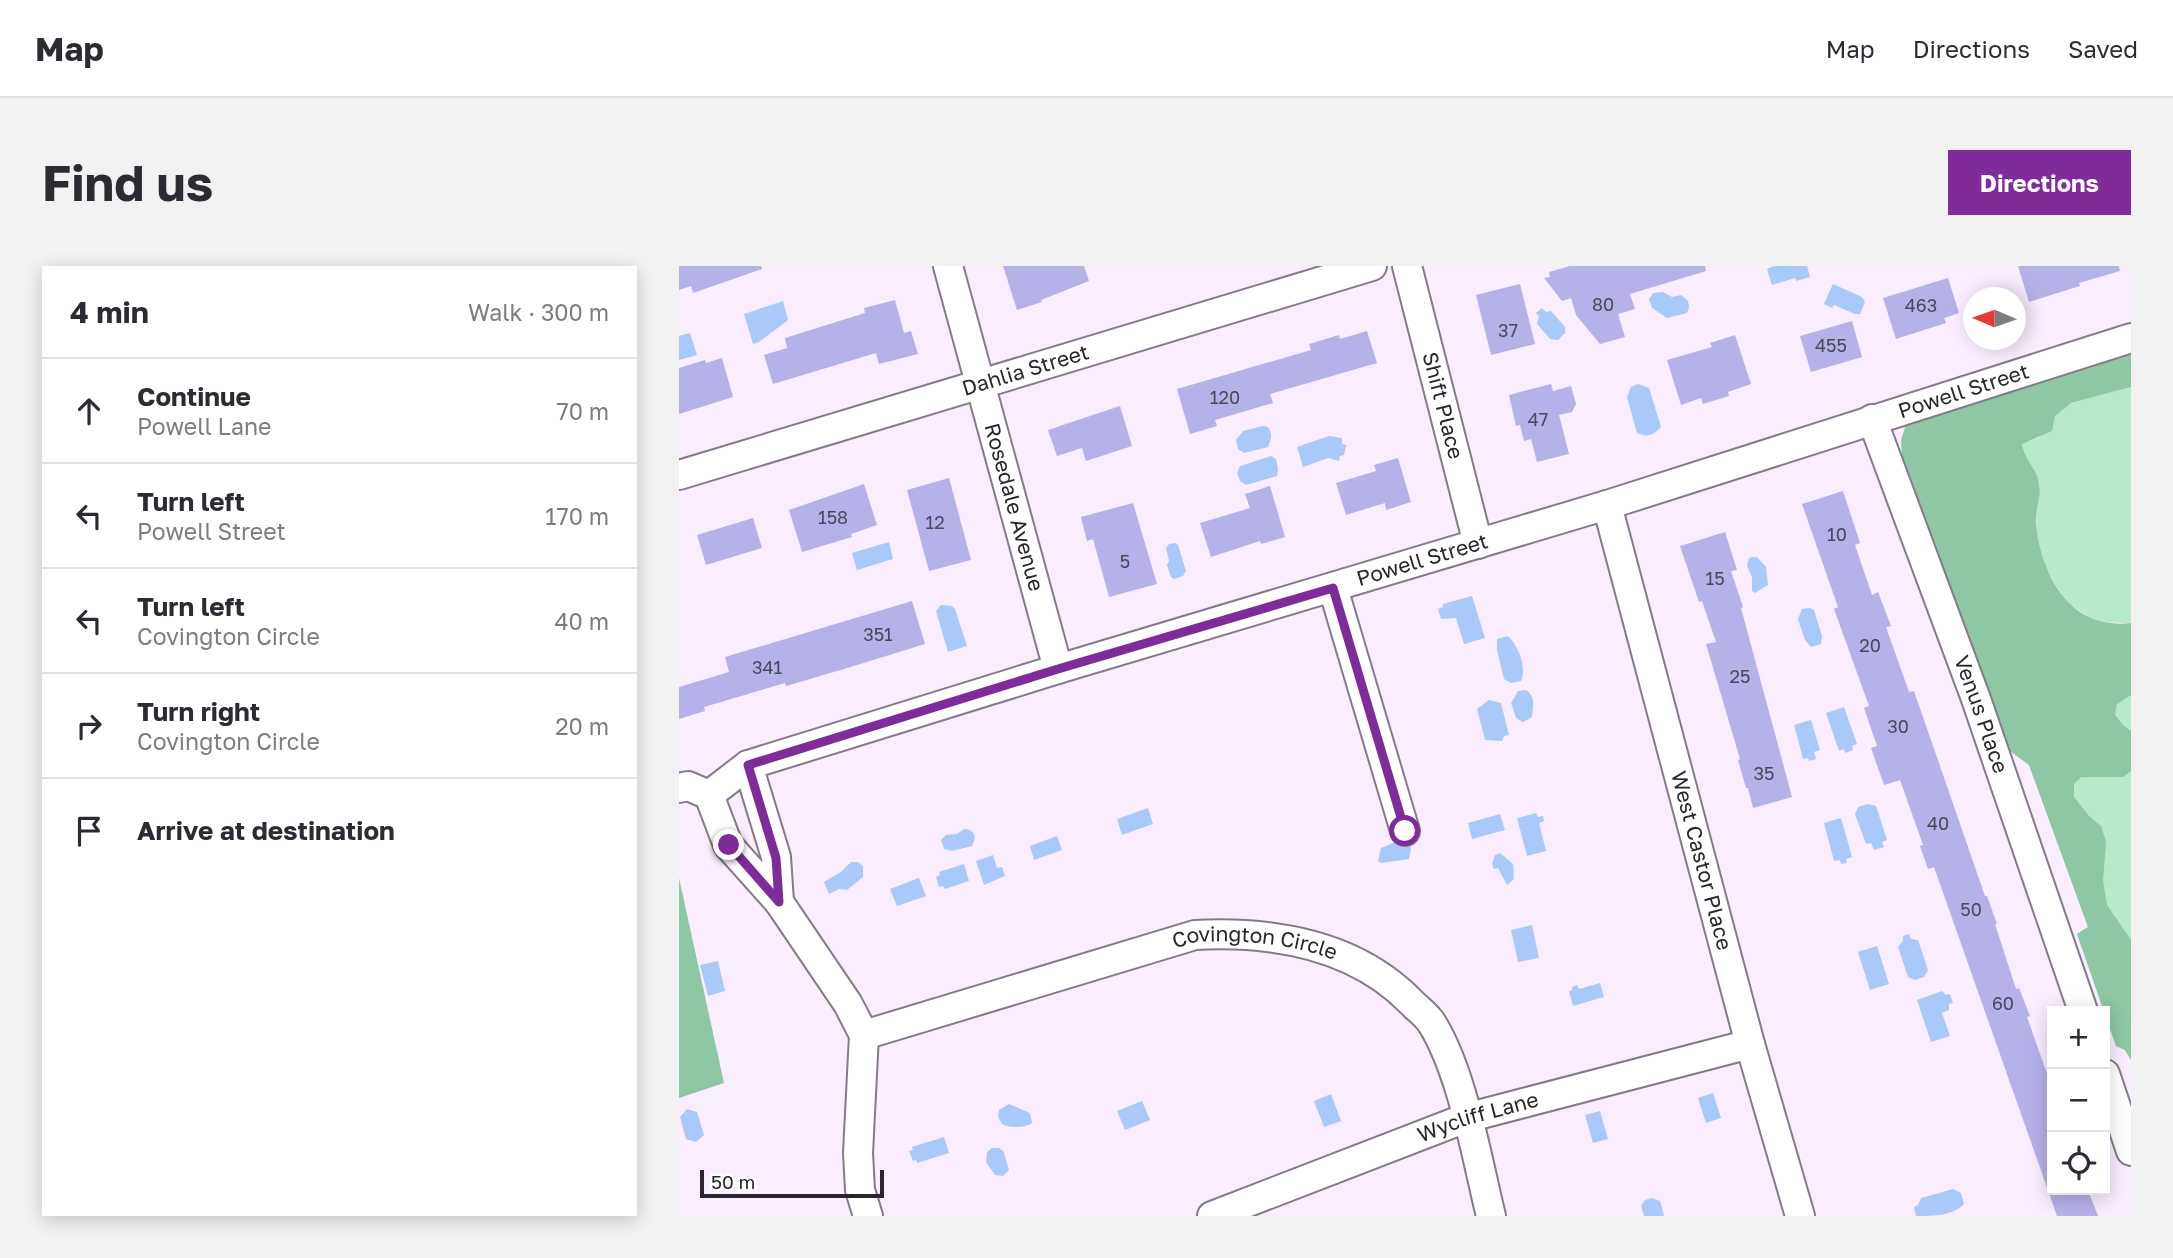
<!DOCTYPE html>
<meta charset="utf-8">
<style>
body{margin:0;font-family:"Golos Text",sans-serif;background:#f2f2f3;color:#2b2b33}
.controls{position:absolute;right:21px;bottom:21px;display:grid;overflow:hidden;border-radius:0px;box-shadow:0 4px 18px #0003}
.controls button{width:63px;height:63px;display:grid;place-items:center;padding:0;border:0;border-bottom:2px solid #e1e1e2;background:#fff;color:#2b2b33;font:35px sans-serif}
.compass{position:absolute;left:1284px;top:21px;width:63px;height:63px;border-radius:50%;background:#fff;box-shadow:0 4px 18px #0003;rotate:272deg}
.scale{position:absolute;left:21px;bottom:18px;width:184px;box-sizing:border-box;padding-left:7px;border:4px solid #29252b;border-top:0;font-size:19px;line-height:24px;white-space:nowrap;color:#29252b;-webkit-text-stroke:5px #fff;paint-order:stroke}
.stop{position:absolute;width:21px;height:21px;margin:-16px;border:5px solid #7f2b9a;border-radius:50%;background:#fff}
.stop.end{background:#7f2b9a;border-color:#fff;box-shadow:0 2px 7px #0008}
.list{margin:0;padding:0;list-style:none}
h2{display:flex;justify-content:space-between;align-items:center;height:91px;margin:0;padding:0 28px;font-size:30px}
h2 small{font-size:23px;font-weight:400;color:#7c7c81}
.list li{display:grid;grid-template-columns:46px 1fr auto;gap:21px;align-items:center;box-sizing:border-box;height:105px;padding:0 28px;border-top:2px solid #e1e1e2}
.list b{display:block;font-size:26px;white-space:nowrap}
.list p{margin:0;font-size:23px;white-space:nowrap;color:#7c7c81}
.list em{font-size:23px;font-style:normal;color:#7c7c81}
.icon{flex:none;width:38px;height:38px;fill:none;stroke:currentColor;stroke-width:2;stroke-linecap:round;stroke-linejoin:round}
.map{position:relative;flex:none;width:1452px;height:950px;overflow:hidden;border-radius:0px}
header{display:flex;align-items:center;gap:42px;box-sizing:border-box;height:98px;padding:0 35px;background:#fff;border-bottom:2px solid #e1e1e2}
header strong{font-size:33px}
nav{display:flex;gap:38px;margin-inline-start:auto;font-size:24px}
.intro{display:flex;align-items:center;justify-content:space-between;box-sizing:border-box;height:168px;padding:0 42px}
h1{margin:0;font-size:49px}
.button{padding:18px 32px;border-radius:0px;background:#7f2b9a;color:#fff;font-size:24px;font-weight:700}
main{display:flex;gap:42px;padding:0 42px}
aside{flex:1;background:#fff;border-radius:0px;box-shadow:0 4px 18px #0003}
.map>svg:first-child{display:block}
</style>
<header>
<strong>Map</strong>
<nav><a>Map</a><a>Directions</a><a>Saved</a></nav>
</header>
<div class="intro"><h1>Find us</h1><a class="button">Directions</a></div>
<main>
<aside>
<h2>4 min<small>Walk · 300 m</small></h2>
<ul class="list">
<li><svg class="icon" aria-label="ahead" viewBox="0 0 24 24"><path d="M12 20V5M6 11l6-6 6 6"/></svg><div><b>Continue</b><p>Powell Lane</p></div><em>70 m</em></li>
<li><svg class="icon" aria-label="left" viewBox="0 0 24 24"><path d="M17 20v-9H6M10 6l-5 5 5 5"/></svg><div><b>Turn left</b><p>Powell Street</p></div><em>170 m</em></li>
<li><svg class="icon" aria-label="left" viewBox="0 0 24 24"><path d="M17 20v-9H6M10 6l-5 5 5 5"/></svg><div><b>Turn left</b><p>Covington Circle</p></div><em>40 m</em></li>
<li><svg class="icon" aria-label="right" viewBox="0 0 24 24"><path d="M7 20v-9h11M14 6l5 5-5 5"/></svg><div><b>Turn right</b><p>Covington Circle</p></div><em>20 m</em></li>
<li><svg class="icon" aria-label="arrive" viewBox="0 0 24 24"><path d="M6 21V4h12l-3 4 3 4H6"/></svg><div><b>Arrive at destination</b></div></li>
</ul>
</aside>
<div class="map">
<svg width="1452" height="950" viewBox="0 0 1452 950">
<rect width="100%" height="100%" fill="#f9edff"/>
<g fill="#b6eaca">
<path d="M1452 121V357L1417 356 1386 335 1364 297 1356 257 1361 219 1355 205 1345 190 1343 177 1360 172 1376 150 1392 137Z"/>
<path d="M1452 423V794L1446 784 1437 780 1398 668 1409 661 1350 499 1331 485 1322 461Z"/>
</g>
<g fill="#8dc7a4">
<path d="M1452 83V121L1392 137 1376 150 1373 165 1343 178C1345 193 1357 202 1360 217 1363 231 1355 246 1357 260 1364 313 1392 364 1452 357V429L1438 438 1436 449 1445 460 1452 465V505L1444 511H1402L1395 518V531L1410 550 1422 560 1427 575 1424 615 1428 639 1452 674V794L1446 784 1437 780 1398 668 1409 661 1350 499 1331 485 1223 192 1222 174 1227 158Z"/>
<path d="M0 612 45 817 0 832Z"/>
</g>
<g fill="#a9c9fa">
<path d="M1095 0H1128L1131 11 1117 15 1116 12 1093 19 1088 3Z"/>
<path d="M1154 18 1183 31 1186 36 1181 48H1176L1155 39 1153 42 1145 38Z"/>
<path d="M984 26 993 31 1002 29 1009 35 1010 41 1008 47 988 52 973 42 970 33 974 27Z"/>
<path d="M104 35 109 54 80 76 74 78 65 48Z"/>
<path d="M863 42 867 46 872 45 886 61V67L879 74 871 73 858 58 860 50 857 47Z"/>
<path d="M11 67 18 89 0 94V70Z"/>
<path d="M959 118 970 122 982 161C974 169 970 172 958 167L948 131 952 121Z"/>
<path d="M584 160 589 161C594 168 592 174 589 181L565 187 559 183 557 174 564 165Z"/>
<path d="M650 170 663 172V178L667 179 665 189 661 190 660 195 649 192 624 201 618 181Z"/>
<path d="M592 190 597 193 599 203 598 210 567 219 561 215 558 207 561 200Z"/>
<path d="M210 276 214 293 178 304 173 287Z"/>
<path d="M496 277 499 279 507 305 504 310 495 313 492 311 488 299 490 295 487 282 490 278Z"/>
<path d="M1074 291H1078L1087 301 1089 319 1076 327 1073 325V311L1068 300 1070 292Z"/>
<path d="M793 330 806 372 785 378 777 352 762 353 759 343 764 341V338Z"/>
<path d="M262 339 273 340 276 343 288 380 269 386 257 345Z"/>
<path d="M1131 342 1135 344 1143 370 1142 378 1132 381 1126 374 1119 353 1123 343Z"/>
<path d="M829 370C839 379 848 401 842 415L832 417 825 413 818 384V373Z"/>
<path d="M847 424C857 431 854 440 853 451L844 456 837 452 832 437 839 425Z"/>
<path d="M810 434 822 437 830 469 825 470 823 475 806 474 798 443Z"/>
<path d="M1165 441 1178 478 1173 480 1174 484 1166 487 1165 483 1160 485 1147 447Z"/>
<path d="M1132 454 1141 484 1135 486 1137 493 1130 495 1129 492 1124 493 1115 459Z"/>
<path d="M1189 538 1197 540 1208 574 1203 576 1205 581 1195 584 1192 577 1187 578 1176 548 1179 541Z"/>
<path d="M469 542 474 558 443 569 438 553Z"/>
<path d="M857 547 859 551 864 550 865 555 860 557 867 585 848 590 838 552Z"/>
<path d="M821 548 826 564 793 573 789 557Z"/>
<path d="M1162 552 1173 591 1167 593 1168 597 1162 598 1161 594 1155 595 1145 557Z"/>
<path d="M285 563C296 564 298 570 293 580L273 585 265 583 262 574 267 569 278 568Z"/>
<path d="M378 570 383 584 355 594 351 580Z"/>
<path d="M719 575 728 576 732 582 730 593 702 597 699 595 702 582Z"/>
<path d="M821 587 834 598 835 613 828 619 819 602 815 603 813 598 816 589Z"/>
<path d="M314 589 318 602 323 601 326 610 305 619 297 595Z"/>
<path d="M172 596H179L184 600V611L168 624 160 623 150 628 145 616 162 606Z"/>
<path d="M285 598 290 615 266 623 264 620 260 621 257 611 261 609 260 606Z"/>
<path d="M240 612 247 630 218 640 211 623Z"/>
<path d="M853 659 860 692 839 696 832 664Z"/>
<path d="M1230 668 1232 673 1239 674 1249 704 1245 711 1236 714 1229 711 1219 681 1224 675V670Z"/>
<path d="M1198 680 1210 718 1191 724 1179 686Z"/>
<path d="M39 695 46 725 29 730 21 699Z"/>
<path d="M921 717 925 731 894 740 890 725 893 724V721L898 719 900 723Z"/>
<path d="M1263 725 1267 729 1271 728 1274 737 1270 738V744L1263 747 1271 770 1252 776 1238 734Z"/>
<path d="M1034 827 1042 852 1027 857 1019 832Z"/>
<path d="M652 828 662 855 645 861 635 835Z"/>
<path d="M463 835 471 854 446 864 438 845Z"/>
<path d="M330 838 351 847 353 857C346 862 330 862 323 858L319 851 320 844Z"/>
<path d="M8 843 18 846 25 869 17 876 7 873 1 851Z"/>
<path d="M921 845 929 873 914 877 906 849Z"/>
<path d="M265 871 270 887 238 897 237 894 234 895 230 885 234 884 233 881Z"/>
<path d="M313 882H320L325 886 330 904 324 910 316 909 307 896 308 886Z"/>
<path d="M1274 923 1282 927 1285 938C1274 950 1254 950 1237 950L1235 941 1239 939 1242 932Z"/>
<path d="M973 932 981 935 985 950H965L962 940 966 934Z"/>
</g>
<g fill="#b4b2e9">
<path d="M0 0H82L83 3 14 27 12 20 0 24Z"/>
<path d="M324 0H405L410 15 362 34 363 36 338 44Z"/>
<path d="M891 0H1026L1027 5 951 28 956 43 939 48 946 71 921 78 897 49 892 32 883 35 865 12 871 11 870 6Z"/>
<path d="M1339 0H1440L1441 5 1400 17 1401 20 1350 36Z"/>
<path d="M1269 12 1280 47 1265 52 1267 57 1217 73 1204 32Z"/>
<path d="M841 18 856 78 812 89 797 29Z"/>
<path d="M216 34 225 67 232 65 239 88 200 98 197 87 94 118 85 89 108 82 106 72 186 47 185 42Z"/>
<path d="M1173 55 1183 91 1132 106 1121 70Z"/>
<path d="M688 65 698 97 591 128 594 137 536 154 538 160 511 168 498 123 632 84 630 78 660 69 661 73Z"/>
<path d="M1056 69 1072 118 1049 126 1050 130 1024 138 1022 132 1002 139 988 94 1033 81 1031 77Z"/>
<path d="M43 92 54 131 0 148V102L26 94 27 97Z"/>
<path d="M872 118 874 125 892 120 897 138 893 146 880 149 890 188 858 196 852 173 845 175 841 159 837 160 830 129Z"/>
<path d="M441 140 453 180 407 195 403 182 378 190 369 164Z"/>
<path d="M719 192 732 236 707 244 706 237 667 249 657 217 697 205 695 199Z"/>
<path d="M270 212 292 294 250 305 228 224Z"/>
<path d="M185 218 198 259 172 268 173 271 123 286 110 244Z"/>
<path d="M591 220 606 271 582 278 581 275 532 291 521 257 571 242 566 228Z"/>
<path d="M1164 225 1181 277 1176 279 1193 329 1199 326 1212 360 1207 361 1230 426 1235 425 1306 630H1308L1318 658H1316L1337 723 1340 722 1351 750 1348 751 1373 822V924H1409L1419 950H1378L1255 601 1249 603 1241 580 1244 579 1221 514 1205 519 1192 482 1198 480 1185 442 1190 440 1155 343 1159 341 1123 238Z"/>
<path d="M454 237 478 318 430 331 414 273 408 275 402 251Z"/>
<path d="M74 252 83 282 27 299 18 269Z"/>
<path d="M1046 266 1058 304 1052 305 1064 341 1062 342 1113 531 1074 542 1069 522H1067L1059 494 1061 493 1027 378 1037 376 1023 335 1020 336 1001 280Z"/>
<path d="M233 335 246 378 165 403 107 420 106 417 25 441 26 445 0 453V421L50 406 46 391Z"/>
</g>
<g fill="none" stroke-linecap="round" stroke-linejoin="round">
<defs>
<g id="minor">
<path id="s1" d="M269 0 379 403"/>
<path id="s2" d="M728 0 799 278"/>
<path id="s3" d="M1193 153 1297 433 1404 745"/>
<path id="s4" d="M0 209 693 0"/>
<path id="s5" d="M928 239 1071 778 1121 950"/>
<path d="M654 322 726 565"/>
<path d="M69 499 97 591 100 636"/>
<path id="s6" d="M0 522 9 520 30 529 69 499 379 403 928 239 1452 72"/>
<path d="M30 529 49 579 100 636 169 738 185 769 179 887 181 924 189 950"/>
<path id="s7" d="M185 769 516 669C595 665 676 678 733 737 739 743 747 749 752 756 783 804 798 893 812 950"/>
<path d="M1426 808 1452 885"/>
<path id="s8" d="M533 950 787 852 1071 778"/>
</g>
</defs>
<use href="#minor" stroke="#857a8a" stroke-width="32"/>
<use href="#minor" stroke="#fff" stroke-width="28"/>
</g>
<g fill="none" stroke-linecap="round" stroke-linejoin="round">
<path stroke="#7f2b9a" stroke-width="9" d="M50 579 100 636 97 592 69 499 379 403 654 322 726 565"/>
</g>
<g text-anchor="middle" stroke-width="7" stroke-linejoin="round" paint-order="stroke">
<g font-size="18" fill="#4c485a">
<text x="924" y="45">80</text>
<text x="1242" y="46">463</text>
<text x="829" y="71">37</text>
<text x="1152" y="86">455</text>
<text x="546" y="138">120</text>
<text x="859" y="160">47</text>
<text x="154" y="258">158</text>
<text x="256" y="263">12</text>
<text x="1158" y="275">10</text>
<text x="446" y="302">5</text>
<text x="1036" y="319">15</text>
<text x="199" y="375">351</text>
<text x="1191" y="386">20</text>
<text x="88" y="408">341</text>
<text x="1061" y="417">25</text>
<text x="1219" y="467">30</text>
<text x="1085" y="514">35</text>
<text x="1259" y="564">40</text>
<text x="1292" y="650">50</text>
<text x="1324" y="744">60</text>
</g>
<g font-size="21" fill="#29252b" stroke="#fff">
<text dy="7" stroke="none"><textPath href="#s4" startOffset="362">Dahlia Street</textPath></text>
<text dy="7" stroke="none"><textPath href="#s6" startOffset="1353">Powell Street</textPath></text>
<text dy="7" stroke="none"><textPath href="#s2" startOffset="144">Shift Place</textPath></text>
<text dy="7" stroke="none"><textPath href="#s1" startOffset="250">Rosedale Avenue</textPath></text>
<text dy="7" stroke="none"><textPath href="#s6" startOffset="786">Powell Street</textPath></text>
<text dy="7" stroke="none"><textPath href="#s3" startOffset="315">Venus Place</textPath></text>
<text dy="7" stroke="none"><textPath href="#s5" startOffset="368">West Castor Place</textPath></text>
<text dy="7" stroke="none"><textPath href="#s7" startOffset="406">Covington Circle</textPath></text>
<text dy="7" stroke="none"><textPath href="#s8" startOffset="284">Wycliff Lane</textPath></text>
</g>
</g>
</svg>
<div class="controls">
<button>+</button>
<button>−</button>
<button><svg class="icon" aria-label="locate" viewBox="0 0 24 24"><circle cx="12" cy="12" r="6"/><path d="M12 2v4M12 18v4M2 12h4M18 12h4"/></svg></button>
</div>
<svg class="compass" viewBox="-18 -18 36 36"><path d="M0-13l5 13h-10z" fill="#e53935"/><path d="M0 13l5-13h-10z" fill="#7c7c81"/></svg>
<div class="scale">50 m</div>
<div class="stop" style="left:726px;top:565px"></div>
<div class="stop end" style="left:50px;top:579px"></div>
</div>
</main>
